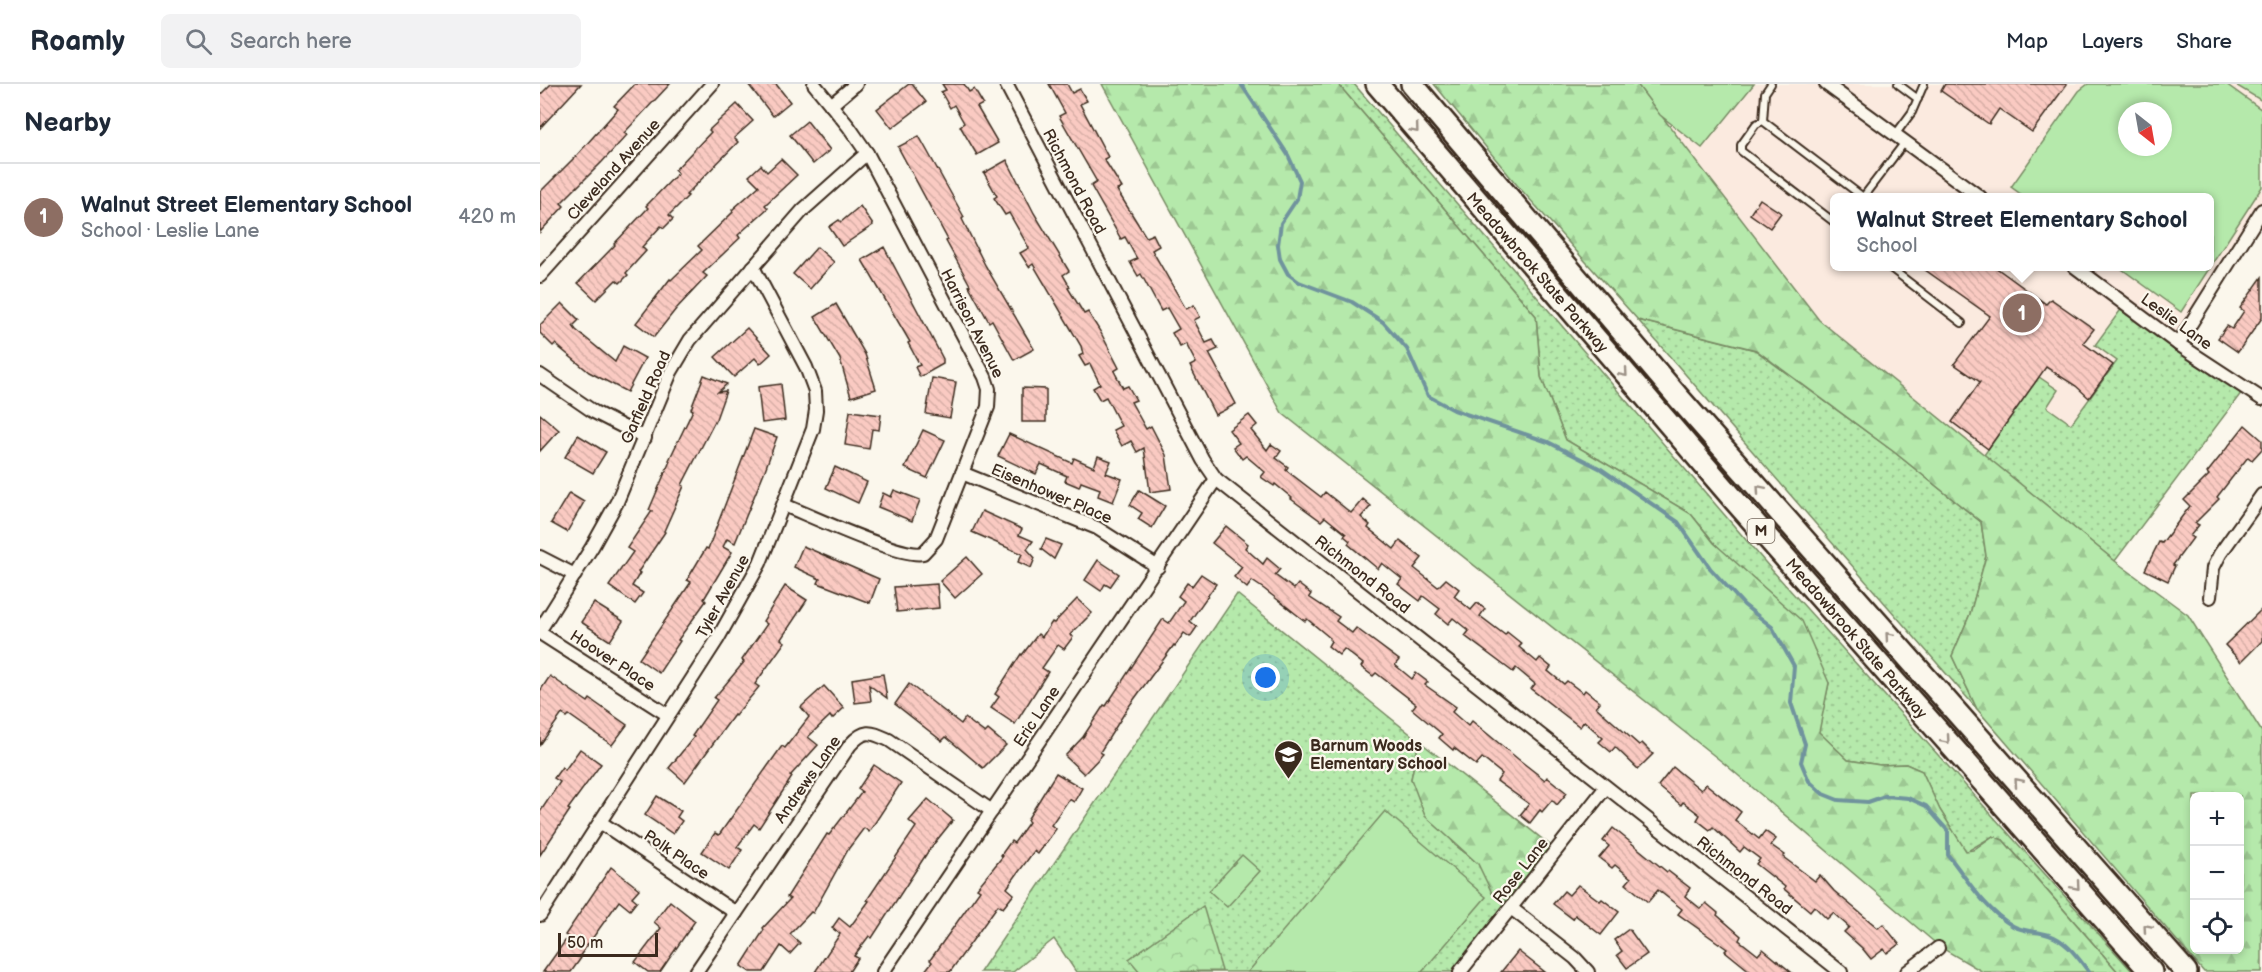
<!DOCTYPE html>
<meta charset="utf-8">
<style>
body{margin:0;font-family:"Balsamiq Sans",sans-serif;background:#f2f2f3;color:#1f2937}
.controls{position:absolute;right:18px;bottom:18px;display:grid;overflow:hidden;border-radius:9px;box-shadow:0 3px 9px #0003}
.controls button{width:54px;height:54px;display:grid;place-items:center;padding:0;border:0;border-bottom:2px solid #e0e1e3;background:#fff;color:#1f2937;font:30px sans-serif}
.compass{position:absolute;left:1578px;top:18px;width:54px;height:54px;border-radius:50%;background:#fff;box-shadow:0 3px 9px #0003;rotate:149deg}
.scale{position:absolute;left:18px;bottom:15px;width:100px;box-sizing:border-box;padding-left:6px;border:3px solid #3b2a1e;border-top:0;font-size:16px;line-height:21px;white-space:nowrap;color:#3b2a1e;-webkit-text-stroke:4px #fbf7ec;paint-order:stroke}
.you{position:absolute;left:726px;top:594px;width:21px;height:21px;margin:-15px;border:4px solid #fff;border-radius:50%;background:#1a73e8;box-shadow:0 0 0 9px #1a73e833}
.badge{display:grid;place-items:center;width:39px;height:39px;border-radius:50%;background:#ea580c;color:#fff;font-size:20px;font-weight:700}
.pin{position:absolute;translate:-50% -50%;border:3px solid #fff;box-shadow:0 2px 6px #0006}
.popup{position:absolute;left:1290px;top:109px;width:384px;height:78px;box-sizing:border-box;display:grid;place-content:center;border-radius:9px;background:#fff;filter:drop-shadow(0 2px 4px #0005);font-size:20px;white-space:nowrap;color:#747a83}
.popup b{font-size:22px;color:#1f2937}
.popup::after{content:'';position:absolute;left:50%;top:100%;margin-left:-12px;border:12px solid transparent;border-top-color:#fff}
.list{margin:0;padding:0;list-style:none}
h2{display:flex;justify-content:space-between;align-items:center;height:78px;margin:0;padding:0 24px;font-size:26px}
h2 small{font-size:20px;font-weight:400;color:#747a83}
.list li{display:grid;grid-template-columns:39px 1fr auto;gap:18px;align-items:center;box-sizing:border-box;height:108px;padding:0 24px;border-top:2px solid #e0e1e3}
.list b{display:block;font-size:22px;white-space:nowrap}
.list p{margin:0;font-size:20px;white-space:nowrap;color:#747a83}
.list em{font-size:20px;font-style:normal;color:#747a83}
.icon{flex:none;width:33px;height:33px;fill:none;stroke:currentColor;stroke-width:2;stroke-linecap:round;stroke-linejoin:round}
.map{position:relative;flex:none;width:1722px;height:888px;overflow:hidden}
header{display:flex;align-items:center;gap:36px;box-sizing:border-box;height:84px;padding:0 30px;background:#fff;border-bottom:2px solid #e0e1e3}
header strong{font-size:28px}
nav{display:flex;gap:33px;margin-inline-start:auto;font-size:21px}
.search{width:420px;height:54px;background:#f2f2f3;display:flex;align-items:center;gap:15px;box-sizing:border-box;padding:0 21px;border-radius:9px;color:#747a83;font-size:22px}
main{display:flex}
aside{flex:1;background:#fff}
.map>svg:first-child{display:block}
</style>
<header>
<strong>Roamly</strong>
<div class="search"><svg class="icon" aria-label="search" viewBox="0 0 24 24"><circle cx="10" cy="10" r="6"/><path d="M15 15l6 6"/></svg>Search here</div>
<nav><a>Map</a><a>Layers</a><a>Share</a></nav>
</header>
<main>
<aside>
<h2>Nearby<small></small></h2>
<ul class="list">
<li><span class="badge" style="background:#8d6e63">1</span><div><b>Walnut Street Elementary School</b><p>School · Leslie Lane</p></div><em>420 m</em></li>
</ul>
</aside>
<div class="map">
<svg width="1722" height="888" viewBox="0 0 1722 888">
<defs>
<pattern id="grass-dots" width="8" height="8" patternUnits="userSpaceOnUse" patternTransform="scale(1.5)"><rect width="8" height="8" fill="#b5e9ab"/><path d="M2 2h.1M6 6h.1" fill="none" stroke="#9dc893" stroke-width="1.8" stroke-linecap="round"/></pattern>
<pattern id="forest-firs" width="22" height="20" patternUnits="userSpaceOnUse" patternTransform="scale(1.5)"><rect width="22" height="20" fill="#b5e9ab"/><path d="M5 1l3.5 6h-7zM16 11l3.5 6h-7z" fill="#9dc893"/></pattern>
<pattern id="park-crowns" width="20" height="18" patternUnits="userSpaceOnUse" patternTransform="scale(1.5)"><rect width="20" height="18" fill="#b5e9ab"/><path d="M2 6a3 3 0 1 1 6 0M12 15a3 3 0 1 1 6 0" fill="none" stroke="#9dc893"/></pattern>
<pattern id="building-back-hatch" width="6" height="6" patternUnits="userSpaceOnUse" patternTransform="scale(1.5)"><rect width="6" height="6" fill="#facac2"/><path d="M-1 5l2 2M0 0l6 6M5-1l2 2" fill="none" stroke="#d7aea6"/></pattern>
</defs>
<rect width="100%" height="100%" fill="#fbf7ec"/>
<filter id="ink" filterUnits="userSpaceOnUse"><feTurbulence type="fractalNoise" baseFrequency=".0167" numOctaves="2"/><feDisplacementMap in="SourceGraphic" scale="12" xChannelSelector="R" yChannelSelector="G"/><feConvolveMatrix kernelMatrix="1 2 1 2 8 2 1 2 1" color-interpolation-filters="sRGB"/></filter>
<g filter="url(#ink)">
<path fill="#fbeadf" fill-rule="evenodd" d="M1097 0H1722V126L1639 259 1575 477 1279 236ZM1587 27H1623V63H1587ZM1294 113H1670V182H1294Z"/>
<g fill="url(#grass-dots)" stroke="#788a64" stroke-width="1.5">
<path d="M798 0H814L1231 485 1593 888H1578L1463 756 1453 752 1426 768 1400 726 1382 687 1366 680 1340 681 1308 676 1278 648 1289 599 1151 430 1026 356 1001 293 996 232Z"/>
<path d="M1585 220 1705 304 1575 477 1444 371 1499 293 1518 306 1507 323 1531 340 1577 277 1555 261Z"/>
<path d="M1098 236 1215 266 1354 368 1441 438 1446 472 1430 530 1412 572 1437 625Z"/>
<path d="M697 510 879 657 871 695 915 761 939 780 953 810 971 824 920 888H536L514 855 473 888H440Z"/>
</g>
<g fill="url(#forest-firs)" stroke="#788a64" stroke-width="1.5" fill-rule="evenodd">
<path d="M562 0H798L996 232 1001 293 1026 356 1151 430 1174 459 1262 537 1289 599 1279 648 1308 676 1340 681 1366 680 1382 687 1400 726 1426 767 1433 766 1453 752 1463 756 1578 888H1443L1400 863 1186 681 742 329Z"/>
<path d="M894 0H1097L1279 236 1575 477 1648 531 1722 648V888H1664L1437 625 1412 572 1430 530 1446 472 1441 438 1354 368 1216 266 1098 236 977 101ZM1654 712H1700V866H1654Z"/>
<path d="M879 657 1016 766 971 824 953 811 938 780 885 732 871 695Z"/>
</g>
<path fill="url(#park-crowns)" stroke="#788a64" stroke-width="1.5" d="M663 822 682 887 600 888 589 875Z"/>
<g fill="#b5e9ab" stroke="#788a64" stroke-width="1.5" fill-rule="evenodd">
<path d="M1097 0H1214L1162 64 1120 31Z"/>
<path d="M1548 0H1686L1722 26V103L1641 228 1579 183 1670 182V113H1485L1471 103 1539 7ZM1587 27H1623V63H1587Z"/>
<path d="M1694 0H1722V17Z"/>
<path d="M845 727 946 813 882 888H708Z"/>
<path d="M702 771 720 787 687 823 669 807Z"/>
</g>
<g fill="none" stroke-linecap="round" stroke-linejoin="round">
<path stroke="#6f939d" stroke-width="4" d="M701 0 748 71 760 97 757 115 741 139 738 161 740 175 748 190 759 198 812 218 843 238 867 265 888 312 914 326 1008 358 1061 385 1138 438 1170 484 1204 521 1232 543 1254 582 1251 619 1265 660 1261 678 1269 697 1283 710 1298 716 1328 718 1345 712 1368 714 1386 722 1408 747V771C1428 796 1444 825 1473 842 1483 848 1498 847 1509 851 1527 857 1538 874 1549 888"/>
</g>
<g fill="url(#building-back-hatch)" stroke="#3b2a1e" stroke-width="1.5">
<path d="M11 0H41L0 44V11Z"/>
<path d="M95 0H130L84 49 87 51 62 78 21 119 24 122 0 148V108L37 71 78 25 74 22Z"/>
<path d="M208 0H236L250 18 233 32Z"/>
<path d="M369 0H372L386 18 352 44 337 25Z"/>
<path d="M402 0H424L429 8 434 5 443 20 437 23 458 59 437 71 420 42 424 39 414 21 410 24 401 8 406 6Z"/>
<path d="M509 0H527L532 9 540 5 547 17 540 20 568 73 564 75 582 104 577 106 606 153 613 150 619 162 612 166 646 225 654 221 660 233 654 236 666 259 673 256 678 265 669 269 696 320 675 331 650 282 656 279 646 260 640 263 632 249 639 245 627 224 621 227 601 190 598 192 590 178 597 175 585 153 581 155 551 102 557 98 519 32 525 29Z"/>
<path d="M1405 0H1527L1492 48 1459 25 1449 40 1401 7Z"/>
<path d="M197 20 213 37 194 54 198 58 146 111 148 112 129 131 133 135 124 144 121 142 102 163 106 167 86 189 88 191 80 199 76 196 56 216 38 199 75 161 74 160 108 124 106 122 138 89 135 86 171 48 169 46Z"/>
<path d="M267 37 290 66 273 80 250 51Z"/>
<path d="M379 52 424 133 422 135 445 181 494 265 474 276 452 236 449 238 429 202 430 201 406 157 408 156 358 63Z"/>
<path d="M241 75 257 91 225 121 228 124 198 151 200 154 163 189 167 192 136 225 114 253 96 239 130 195 131 196 162 166 158 162 193 128 192 126 219 102 209 92 221 81 227 88Z"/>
<path d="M467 76 494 129 529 187 523 191 530 203 528 204 544 230 548 228 561 249 579 284 574 287 583 304 588 302 596 316 591 318 606 345 611 342 626 371 631 405 610 408 604 364 597 368 591 357 582 362 573 346 581 342 566 313 560 316 553 304 560 300 550 280 545 282 539 272 543 270 541 262 493 180 489 183 480 169 489 164 469 129 465 131 454 114 457 112 444 89Z"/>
<path d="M1220 115 1241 129 1230 144 1210 130Z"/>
<path d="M320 122 333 141 302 162 289 143 299 136 301 138Z"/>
<path d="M277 163 294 178 270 205 253 190Z"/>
<path d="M344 163 403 275V280L380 293 375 283 380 281 368 259 370 258 322 176Z"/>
<path d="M1381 183H1455L1506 220 1511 215 1554 245 1543 259 1573 281 1549 314 1536 302 1506 283 1448 365 1412 338 1440 298 1414 280 1450 232Z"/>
<path d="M1722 193V234L1698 268 1678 254 1687 242 1692 245 1704 227 1700 224Z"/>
<path d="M22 219 39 236 33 242 36 246 75 278 83 262 105 274 87 308 49 288 15 260 13 262 0 249V241Z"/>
<path d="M296 220 325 270 336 305 311 313 300 275 275 233Z"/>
<path d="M207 244 231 270 220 280 215 274 194 293 175 273Z"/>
<path d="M164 291 187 300 178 308 186 307 176 335 142 401 144 402 124 447 125 448 98 488 100 489 92 502 103 509 95 520 69 502 93 468 87 464 112 427 109 426 130 377 129 376 153 326 151 325Z"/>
<path d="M392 294 416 298 410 334 386 330Z"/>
<path d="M241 300 245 336 222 339 218 303Z"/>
<path d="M482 304 506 305V338H482Z"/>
<path d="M310 327 341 331 339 346 332 345 329 365 305 361Z"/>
<path d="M0 330 19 346 0 367Z"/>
<path d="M709 331 717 341 711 346 727 366 731 360 741 367 736 374 748 383 746 386 781 413 785 408 811 429 823 415 831 422 821 433 830 441 828 444 854 465 860 457 882 474 874 484 898 503 906 495 919 505 914 512 931 526 937 519 945 525 940 532 965 551 967 548 982 560 979 563 997 578 1000 574 1011 583 1008 587 1024 600 1027 597 1043 609 1045 606 1060 618 1056 623 1099 661 1102 659 1113 670 1098 685 1075 663 1071 668 1059 658 1063 654 1044 637 1040 643 991 605 995 600 976 584 973 588 925 552 929 547 913 534 908 540 896 530 900 525 883 512 880 517 858 500 862 495 842 479 838 485 808 460 810 457 804 452 806 450 785 433 781 437 751 415 752 414 735 400 734 402 721 393 725 388 706 372 702 375 693 363 699 359 689 346Z"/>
<path d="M1705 341 1722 356V365L1712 376 1708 373 1677 413 1679 415 1655 439 1659 441 1650 452 1653 454 1633 481 1635 482 1628 497 1605 486 1619 458 1622 459 1650 422 1644 416 1669 391 1667 389Z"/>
<path d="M214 345 237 353 225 386 195 459 187 455 183 463 192 468 164 515 166 517 138 556 140 557 119 589 99 575 151 498 147 496 166 464 168 465Z"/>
<path d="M383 346 405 356 387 394 365 384Z"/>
<path d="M469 350 532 379 534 374 554 383 558 372 571 377 566 389 582 395 573 418 558 412 560 405 541 398 539 403 525 397 527 392 501 380 496 390 458 372Z"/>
<path d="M38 351 66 368 53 389 25 373Z"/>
<path d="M295 383 327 398 318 419 286 404Z"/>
<path d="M354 406 380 416 372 437 338 423 343 409 351 413Z"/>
<path d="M599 406 625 422 612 444 598 435 602 429 590 421Z"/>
<path d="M29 409 44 418 27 448 11 439Z"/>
<path d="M442 427 482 445 479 451 493 457 487 465 495 474 491 484 478 478 482 470 432 448Z"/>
<path d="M686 442 708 460 705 464 723 480 727 474 740 485 735 491 754 505 758 500 771 510 769 513 799 533 796 537 812 549 816 544 859 576 855 581 872 595 876 589 888 598 885 601 916 623 912 628 928 642 932 637 978 675 1005 696 1007 693 1027 709 1017 721 1012 716 1002 728 1000 726 990 739 980 731 989 720 957 697 962 690 942 674 936 681 914 664 913 666 899 654 902 650 872 625 876 620 836 589 833 592 821 583 823 580 804 565 799 571 788 562 791 557 789 555 790 554 767 535 765 537 724 505 712 497 707 504 694 493 702 483 672 459Z"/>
<path d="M506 455 521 461 514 475 501 465Z"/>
<path d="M263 462 339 495 330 519 278 499 280 495 254 483Z"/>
<path d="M427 473 442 490 415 514 400 497Z"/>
<path d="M558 476 579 490 570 503 565 500 561 507 545 496Z"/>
<path d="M661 490 676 500 650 537 657 543 650 553 644 549 635 562 634 561 587 625 560 668 563 670 544 690 525 672 543 653 564 621 566 622 623 535 629 539 644 517 638 512 647 499 652 502Z"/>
<path d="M397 500 399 524 357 528 354 503Z"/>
<path d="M245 502 267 516 241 555 245 558 215 600 219 603 195 632 194 631 145 698 129 684 154 653 152 652 177 616 174 614 204 578 202 576 227 540 223 537Z"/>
<path d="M537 515 552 529 530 551 533 553 524 565 518 561 502 584 508 588 475 640 451 624 459 613 455 610 481 570 482 571 498 550 502 553 512 538 514 539Z"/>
<path d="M54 519 83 537 70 557 41 538Z"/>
<path d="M1722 525V557L1701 578 1685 561Z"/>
<path d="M343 590 347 614 329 601 331 617 315 619 312 595Z"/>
<path d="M10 592 48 618 50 615 87 641 72 661 29 631 27 633 22 630 0 661V607Z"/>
<path d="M369 600 421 640 425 634 445 649 448 646 466 661 443 684 406 653 402 657 355 620Z"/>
<path d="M284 602 304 624 292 635 290 632 268 653 278 661 250 692 252 693 219 744 214 740 197 763 202 766 189 786 162 768 175 749 179 751 242 662 245 664 269 633 261 623Z"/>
<path d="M40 665 61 680 28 725 30 726 0 771V728L20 698 14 694 22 683 25 686Z"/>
<path d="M334 681 361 699 329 748 324 744 309 764 273 829 271 828 250 850 260 859 250 870 241 862 224 888H210L201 882 224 846 223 844 250 815 247 813 287 750 289 751 322 708 318 705Z"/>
<path d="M1133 683 1161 706 1166 700 1201 728 1195 736 1219 755 1225 747 1236 755 1231 761 1245 771 1243 773 1275 797 1280 791 1294 807 1338 844 1343 840 1359 860 1347 869 1344 865 1331 875 1322 864 1304 848 1309 843 1293 829 1287 835 1274 822 1270 827 1244 805 1245 803 1216 780 1220 775 1204 763 1200 768 1173 743 1170 746 1157 736 1160 731 1143 718 1141 721 1118 702Z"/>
<path d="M516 689 542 704 534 718 529 715 511 741 516 745 498 770 494 767 467 804 474 810 463 824 458 821 410 888H384L392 878 390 876 440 806 437 804 463 772 461 771 471 757 474 759 489 738 487 736Z"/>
<path d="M117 712 141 727 137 733 142 737 133 750 105 731Z"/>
<path d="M388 715 413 736 389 766 332 854 329 852 314 872 318 874 309 888H275L300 850 292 844 299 834 310 843 329 817 327 816 376 743 369 737Z"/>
<path d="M1073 744 1127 788 1128 787 1150 804 1145 812 1161 825 1166 819 1178 829 1177 831 1201 852 1199 856 1218 871 1223 865 1251 888H1211L1185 867 1187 865 1138 830 1142 825 1118 806 1108 818 1086 800 1091 794 1075 781 1072 784 1059 774 1069 762 1063 757Z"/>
<path d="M71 783 99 805 92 813 97 817 90 826 79 817 39 873 41 874 31 888H3L28 853 25 851Z"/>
<path d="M1038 801 1060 817 1062 815 1079 828 1061 851 1035 831 1033 835 1013 820 1024 807 1029 811Z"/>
<path d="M130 817 155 837 120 888H108L95 878 121 844 114 838Z"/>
<path d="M1089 845 1107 870 1087 884 1077 871 1082 867 1074 856Z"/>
<path d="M978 867 1005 888H961Z"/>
</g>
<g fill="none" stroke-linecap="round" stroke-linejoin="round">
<defs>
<g id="lane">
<path d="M1358 0 1378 15"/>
<path d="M1223 37 1225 9 1231 0"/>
<path d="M1355 51 1372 28 1384 0"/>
<path d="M1323 113 1365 58"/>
<path d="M1294 138 1201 67V61L1216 40 1223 37 1323 113"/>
<path d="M1348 182 1422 239"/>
</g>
<g id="street">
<path d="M466 0 663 376 676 395 1301 888"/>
<path d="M1286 0 1440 113"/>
<path d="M291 21 316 0"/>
<path d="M1534 182 1638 260 1722 315"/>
<path d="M0 192 172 0"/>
<path d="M1638 260 1722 126"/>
<path d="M0 291 54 328 105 354"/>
<path d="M422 389 557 444 618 483"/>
<path d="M244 421C269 431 362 475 383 469L396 455 448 323 449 305 445 293 327 69 309 43 274 0"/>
<path d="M0 473 35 491"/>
<path d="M1670 513 1673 484 1680 470 1722 411"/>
<path d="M0 546 52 463 77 418 131 288 150 256 263 126 327 69"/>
<path d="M0 549 128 631"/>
<path d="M60 738 196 829"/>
<path d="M971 824 1035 874 1048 888"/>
<path d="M0 831 177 556 220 479 273 345 276 326 275 307 266 283 213 183"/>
<path d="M156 888 310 661C325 644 331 648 349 656L452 727"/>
<path d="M343 888 676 395"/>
<path d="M920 888 1066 703"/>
<path d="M1367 888 1398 864"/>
</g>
<g id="highway">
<path d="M837 0 1196 418 1611 888"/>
<path d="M872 0 1138 313 1646 888"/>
</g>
</defs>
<use href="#lane" stroke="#3b2a1e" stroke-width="10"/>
<use href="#street" stroke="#3b2a1e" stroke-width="16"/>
<use href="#highway" stroke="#3b2a1e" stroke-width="26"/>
<use href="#lane" stroke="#fbf7ec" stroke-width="6"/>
<use href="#street" stroke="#fbf7ec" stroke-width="12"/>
<use href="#highway" stroke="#fbf7ec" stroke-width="21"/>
</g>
<defs><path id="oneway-chevron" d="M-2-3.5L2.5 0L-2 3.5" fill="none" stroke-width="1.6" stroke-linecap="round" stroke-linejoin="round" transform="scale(1.5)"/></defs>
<g stroke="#9b9085">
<use href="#oneway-chevron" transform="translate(875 45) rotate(50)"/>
<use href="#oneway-chevron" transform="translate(1084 289) rotate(49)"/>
<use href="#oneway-chevron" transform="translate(1220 405) rotate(-131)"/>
<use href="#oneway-chevron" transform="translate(1349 552) rotate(-131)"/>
<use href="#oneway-chevron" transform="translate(1406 656) rotate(49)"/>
<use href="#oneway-chevron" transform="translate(1478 698) rotate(-131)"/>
<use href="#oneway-chevron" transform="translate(1536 802) rotate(49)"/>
<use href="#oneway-chevron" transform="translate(1607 844) rotate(-131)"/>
</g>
</g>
<defs>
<symbol id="school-pin" viewBox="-11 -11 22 30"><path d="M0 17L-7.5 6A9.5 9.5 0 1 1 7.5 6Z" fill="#3b2a1e" stroke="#fbf7ec"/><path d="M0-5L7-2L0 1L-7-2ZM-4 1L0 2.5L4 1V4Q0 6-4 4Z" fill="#fff"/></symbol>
</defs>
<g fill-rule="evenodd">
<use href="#school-pin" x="732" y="654" width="33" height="45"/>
</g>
<g text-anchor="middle" stroke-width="4.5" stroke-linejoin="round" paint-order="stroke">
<rect fill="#fbf7ec" stroke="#75685c" stroke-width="1.5" x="1207.5" y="435" width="27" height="24" rx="4.5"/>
<g font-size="15" font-weight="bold" fill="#3b2a1e">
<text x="1221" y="452">M</text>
</g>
<g font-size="16" fill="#3b2a1e" stroke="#fbf7ec">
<text transform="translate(73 85) rotate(-48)" y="6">Cleveland Avenue</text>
<text transform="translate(535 97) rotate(62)" y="6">Richmond Road</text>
<text transform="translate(998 188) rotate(49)" y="6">Meadowbrook State Parkway</text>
<text transform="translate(1637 237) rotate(36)" y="6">Leslie Lane</text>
<text transform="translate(433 239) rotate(63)" y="6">Harrison Avenue</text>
<text transform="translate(105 313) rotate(-66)" y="6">Garfield Road</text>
<text transform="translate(512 409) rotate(23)" y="6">Eisenhower Place</text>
<text transform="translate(823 490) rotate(38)" y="6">Richmond Road</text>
<text transform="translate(182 512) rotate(-61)" y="6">Tyler Avenue</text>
<text transform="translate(1317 554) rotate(49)" y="6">Meadowbrook State Parkway</text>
<text transform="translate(73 576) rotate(33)" y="6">Hoover Place</text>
<text transform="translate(496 632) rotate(-56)" y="6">Eric Lane</text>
<text transform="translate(267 695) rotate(-55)" y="6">Andrews Lane</text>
<text transform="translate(137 770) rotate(34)" y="6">Polk Place</text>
<text transform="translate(980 786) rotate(-52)" y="6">Rose Lane</text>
<text transform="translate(1205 791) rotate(38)" y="6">Richmond Road</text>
</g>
<g font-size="16" font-weight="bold" fill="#3b2a1e" stroke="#fbf7ec" text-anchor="start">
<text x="770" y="667">Barnum Woods<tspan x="770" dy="18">Elementary School</tspan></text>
</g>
</g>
</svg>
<div class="controls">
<button>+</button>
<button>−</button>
<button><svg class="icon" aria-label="locate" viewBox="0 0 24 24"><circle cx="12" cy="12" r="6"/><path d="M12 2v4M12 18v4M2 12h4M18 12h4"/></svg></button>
</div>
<svg class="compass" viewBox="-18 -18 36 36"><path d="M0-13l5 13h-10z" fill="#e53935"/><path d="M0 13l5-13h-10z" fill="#747a83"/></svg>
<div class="scale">50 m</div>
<div class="you"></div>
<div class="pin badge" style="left:1482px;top:229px;background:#8d6e63">1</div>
<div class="popup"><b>Walnut Street Elementary School</b>School</div>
</div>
</main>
